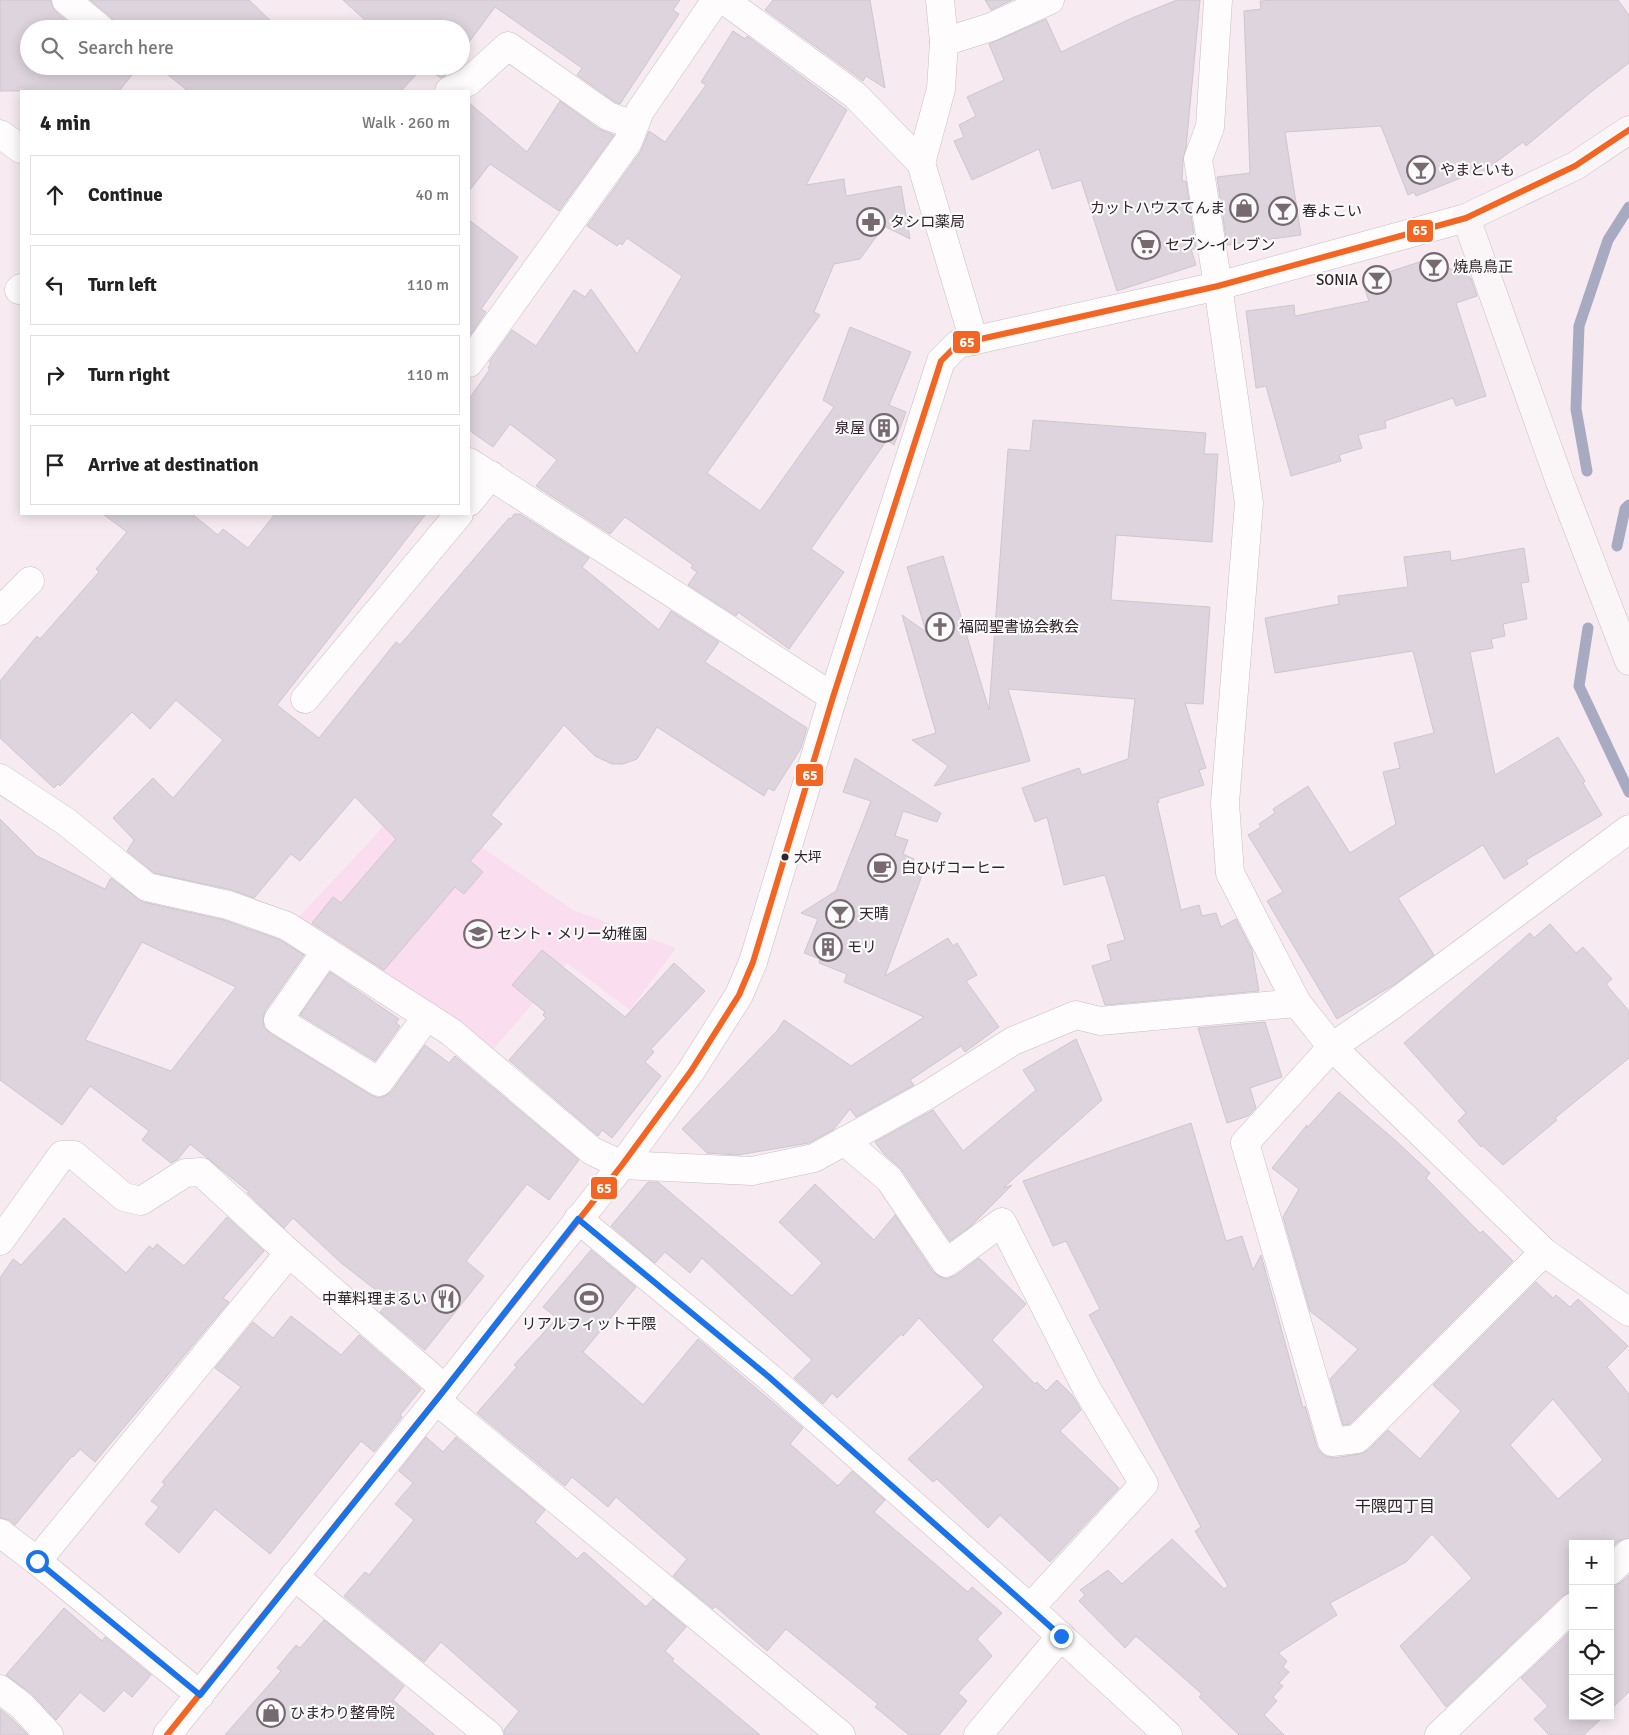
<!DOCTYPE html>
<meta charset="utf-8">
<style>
body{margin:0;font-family:Signika,"Noto Sans JP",sans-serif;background:#f2f2f2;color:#222}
.controls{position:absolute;right:15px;bottom:15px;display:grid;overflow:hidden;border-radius:0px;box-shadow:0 2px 12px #0003}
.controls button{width:45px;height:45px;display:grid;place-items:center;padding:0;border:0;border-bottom:1px solid #e0e0e0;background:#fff;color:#222;font:25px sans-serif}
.stop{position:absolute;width:15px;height:15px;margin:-11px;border:4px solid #1a73e8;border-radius:50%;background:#fff}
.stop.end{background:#1a73e8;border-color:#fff;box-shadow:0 1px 5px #0008}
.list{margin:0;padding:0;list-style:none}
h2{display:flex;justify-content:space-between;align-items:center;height:65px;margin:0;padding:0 20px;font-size:21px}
h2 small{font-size:16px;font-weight:400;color:#767676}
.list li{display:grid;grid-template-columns:32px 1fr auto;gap:15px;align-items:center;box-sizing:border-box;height:80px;margin:0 10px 10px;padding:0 10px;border:1px solid #e0e0e0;border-radius:0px}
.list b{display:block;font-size:19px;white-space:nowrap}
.list em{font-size:16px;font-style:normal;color:#767676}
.icon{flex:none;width:28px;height:28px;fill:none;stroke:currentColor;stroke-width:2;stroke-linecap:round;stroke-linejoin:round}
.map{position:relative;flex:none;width:1629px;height:1735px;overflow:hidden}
.search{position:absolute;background:#fff;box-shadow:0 2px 12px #0003;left:20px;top:20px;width:450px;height:55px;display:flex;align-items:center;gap:12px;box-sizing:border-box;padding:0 18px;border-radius:28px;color:#767676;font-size:19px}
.panel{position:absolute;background:#fff;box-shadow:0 2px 12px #0003;left:20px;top:90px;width:450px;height:425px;border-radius:0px}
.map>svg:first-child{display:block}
</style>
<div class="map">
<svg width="1629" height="1735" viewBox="0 0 1629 1735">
<rect width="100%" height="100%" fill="#f7ebf1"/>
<path fill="#faddee" d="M408 797 573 910 676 948 630 1010 567 963 493 1050 296 920 372 839Z"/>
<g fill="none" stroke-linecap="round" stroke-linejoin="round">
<g stroke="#a8aac1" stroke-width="11">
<path d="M1587 471 1576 409 1579 326 1608 240 1629 207"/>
<path d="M1617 546 1625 509 1629 505"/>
<path d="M1588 628 1579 686 1629 792"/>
</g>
</g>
<g fill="#ddd4dd" stroke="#cec6cf" fill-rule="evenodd">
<path d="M0 0H51L52 6 56 12 76 29H29V66H139L119 91H0Z"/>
<path d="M90 0H249L279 29H116L115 23 111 17Z"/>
<path d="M343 0H680L673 10 679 14 620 104 615 102 577 75 582 68 495 7 461 53V29H359L366 21Z"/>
<path d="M773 0H870L885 88 866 76 863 81 765 10Z"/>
<path d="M985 0H1012L991 10Z"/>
<path d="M1177 0H1200L1186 148 1183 161 1182 181H1186L1196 249H1191L1196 265 1117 291 1081 180 1052 189 1039 149 972 180 954 141 964 137 959 125 976 116 967 97 1004 80 989 44 1046 19 1061 52 1132 18Z"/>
<path d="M1276 0H1618L1629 15V63L1591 92 1526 146 1523 142 1480 174 1478 171 1416 196 1414 192 1408 195 1381 126 1285 132 1301 235 1227 245 1217 177 1250 173 1244 11 1261 9 1260 1Z"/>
<path d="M733 31 745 39 747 36 847 110 806 185 844 179 846 196 901 186 910 239 884 226 860 259 834 264 814 312 820 315 707 473 760 511 834 407 823 400 850 327 911 352 889 405 906 412 894 445 887 440 811 549 844 572 789 649 738 612 736 616 688 585 697 572 691 568 693 565 625 517 610 534 536 486 557 460 510 424 493 447 469 430V399L490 369 488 368 491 363 489 362 512 330 536 346 574 290 585 297 591 289 637 354 682 276 627 238 622 245 620 243 617 246 587 226 641 151 649 131 665 142 706 85 701 82Z"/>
<path d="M157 66H318L323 71 327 66H424L401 91H188Z"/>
<path d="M424 66H452L445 76 441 78Z"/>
<path d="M560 101 599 129 614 135 559 211 490 164 469 191V103L527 152Z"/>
<path d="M469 220 518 257 481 309 486 312 469 337Z"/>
<path d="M1428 259 1471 278 1477 296 1456 303 1486 396 1456 406 1453 398 1385 421 1386 428 1358 435 1362 448 1339 455 1341 461 1291 476 1266 386 1256 388 1246 311 1294 305 1295 316 1369 301 1362 281Z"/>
<path d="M1033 420 1206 433 1204 454H1218L1212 542 1116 535 1111 600 1210 607 1203 704 1185 703 1206 768 1199 770 1204 785 1158 799 1159 802 1157 803 1181 910 1199 905 1202 916 1216 913 1221 927 1236 919 1252 950 1259 991 1105 1005 1092 966 1111 960 1107 945 1125 940 1105 875 1064 885 1047 817 1035 822 1022 788 1079 768 1082 775 1128 759 1135 699 1008 689 1030 761 934 786 948 766 912 740 936 733 902 615 926 632 907 567 943 556 989 710 1008 449 1030 451Z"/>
<path d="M103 514H192L218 535 223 529 248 548 275 514H426L277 705 319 738 396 642 400 645 509 518 511 519 514 514H520L589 558 582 567 659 630 671 611 719 642 705 662 807 728 801 748 774 791 768 788 764 796 657 727 637 759 623 764H612L595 756 564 725 491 815 502 824 470 861 483 872 464 894 455 887 384 970 312 923 333 897 341 903 396 839 355 797 300 861 291 854 254 898 232 890 154 873 127 851 134 840 113 818 153 778 173 798 223 740 176 700 150 729 132 712 60 786 58 784 54 788 0 738V681L37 636 40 639 99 572 96 569 127 532Z"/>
<path d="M1524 548 1529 582 1521 583 1527 619 1503 624 1505 636 1491 639 1493 648 1470 652 1495 775 1558 737 1585 781 1583 783 1602 815 1526 860 1528 864 1504 879 1483 845 1398 898 1434 955 1395 984 1337 1019 1267 901 1283 892 1248 835 1261 827 1259 824 1275 813 1273 809 1308 786 1350 853 1396 824 1383 772 1400 768 1394 743 1434 733 1413 651 1275 673 1265 618 1339 604 1338 596 1408 587 1404 557 1450 551 1451 561Z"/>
<path d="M855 758 941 813 937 822 903 811 895 836 908 840 903 854 914 859 912 866 924 870 885 976 948 938 953 946 957 943 977 975 966 981 999 1027 965 1052 961 1046 910 1080 914 1085 856 1117 850 1109 833 1130 809 1143 738 1155 707 1153 682 1129 777 1031 784 1020 851 1066 924 1017 844 982 847 974 819 963 820 959 804 953 818 919 801 913 836 891 871 801 843 792Z"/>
<path d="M0 819 37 856 105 889 111 878 143 902 224 920 280 940 304 955 265 1011 263 1018 264 1027 270 1033 371 1095 379 1098 385 1096 391 1092 425 1045 449 1063 455 1056 579 1160 549 1200 527 1184 466 1261 484 1276 425 1350 380 1312 390 1301 340 1262 293 1218 284 1228 247 1193 249 1192 190 1144 178 1159 171 1163 142 1140 149 1131 90 1086 62 1125 0 1080ZM142 942 236 987 171 1071 85 1040Z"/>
<path d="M1550 924 1576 953 1583 947 1612 979 1606 984 1629 1011V1058L1555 1118 1557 1120 1503 1165 1482 1145 1481 1147 1458 1121 1466 1113 1404 1043 1530 933 1534 938Z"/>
<path d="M542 950 625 1017 674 963 705 991 651 1049 654 1052 645 1062 661 1076 612 1138 602 1130 598 1136 509 1060 546 1018 543 1015 545 1012 512 985Z"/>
<path d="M330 972 399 1019 396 1023 400 1026 375 1061 300 1015Z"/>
<path d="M1265 1022 1282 1077 1250 1088 1256 1108 1248 1116 1227 1123 1198 1028Z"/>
<path d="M1076 1039 1102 1100 1003 1188 1012 1185 971 1226 950 1241 902 1170 884 1154 875 1142 933 1110 963 1151 1036 1090 1023 1070Z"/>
<path d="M1339 1092 1396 1141 1430 1173 1426 1178 1480 1233 1483 1231 1513 1261 1350 1424 1343 1425 1330 1379 1358 1349 1310 1311 1283 1217 1299 1189 1272 1168 1307 1125V1128Z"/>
<path d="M1191 1123 1226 1241 1242 1236 1253 1270 1261 1255 1303 1408 1305 1406 1317 1447 1320 1452 1326 1456 1334 1458 1359 1454 1368 1450 1388 1430 1420 1459 1461 1411 1433 1385 1536 1282 1553 1298 1556 1295 1570 1307 1578 1299 1628 1346 1607 1367 1629 1394V1538L1619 1541 1610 1549V1544H1573V1592L1562 1596 1446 1707 1400 1646 1472 1578 1432 1534 1406 1562 1330 1603 1337 1615 1278 1653 1287 1661 1283 1667 1289 1672 1279 1683 1283 1686 1273 1697 1277 1701 1264 1715 1284 1735H1239L1199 1697 1202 1694 1136 1636 1125 1648 1079 1601 1085 1595 1080 1590 1108 1570 1122 1584 1172 1539 1224 1589 1228 1586 1195 1531 1201 1527 1089 1315 1100 1309 1066 1241 1053 1246 1023 1181ZM1553 1399 1603 1460 1558 1499 1510 1445Z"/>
<path d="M648 1182H658L792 1296 822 1263 779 1222 815 1184 874 1240 895 1215 933 1272 940 1277 947 1279 955 1276 979 1258 1026 1304 992 1340 1035 1384 1037 1382 1046 1391 1057 1380 1072 1395 1081 1410 1060 1431 1119 1488 1050 1562 1000 1515 988 1528 937 1479 933 1482 908 1459 984 1387 919 1318 903 1336 901 1334 837 1398 832 1393 823 1404 794 1378 812 1360 702 1258 690 1273 665 1252 655 1263 611 1226Z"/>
<path d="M227 1217 264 1251 223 1298 229 1302 95 1462 80 1449 73 1457 72 1456 15 1525 9 1520 0 1518V1278L13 1259 21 1265 64 1218 126 1273 149 1246 153 1249 157 1244 184 1266Z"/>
<path d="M591 1250 636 1287 583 1352 643 1405 698 1339 803 1428 790 1444 838 1486 852 1471 885 1500 874 1512 968 1592 972 1587 1002 1613 977 1639 992 1656 958 1693 967 1701 939 1735H909L875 1707 878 1704 786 1629 767 1651 715 1606 713 1609 673 1576 687 1559 616 1497 608 1507 572 1477 565 1486 477 1413 517 1367 514 1365 557 1318 543 1307Z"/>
<path d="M291 1316 341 1355 359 1335 421 1389 400 1415 402 1417 374 1452 361 1441 270 1554 215 1509 179 1553 145 1524 159 1507 151 1501 165 1484 162 1482 241 1387 215 1368 253 1322 273 1338Z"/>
<path d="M426 1437 443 1452 456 1437 545 1510 535 1522 577 1559 584 1552 646 1607 653 1599 686 1627 665 1651 674 1659 672 1661 760 1735H504V1730L519 1711 441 1642 424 1662 344 1596 365 1572 369 1575 414 1520 395 1504 413 1483 399 1471Z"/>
<path d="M1629 1575V1692L1610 1710V1586L1620 1583Z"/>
<path d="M64 1608 102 1641 105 1637 151 1675 132 1697 124 1690 104 1712 80 1692 56 1720 32 1694 6 1675Z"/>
<path d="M324 1620 404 1686 393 1700 435 1735H225L281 1671 277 1668 296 1645 300 1648Z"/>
<path d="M1573 1629V1716H1604L1584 1735H1549L1534 1719 1548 1706 1521 1678Z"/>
<path d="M0 1709 11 1718 28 1735H0Z"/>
</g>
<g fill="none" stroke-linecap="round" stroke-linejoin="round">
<defs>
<g id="street">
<path d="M66 0 101 29"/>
<path d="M724 0 855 95 921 163 974 341"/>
<path d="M1218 0 1210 127 1198 159 1218 286 1249 503 1225 803 1230 873 1297 1003 1332 1047 1544 1252 1629 1312"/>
<path d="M944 42 991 27 1050 0"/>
<path d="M449 91 468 82 508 46 608 116 634 125"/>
<path d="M0 134 21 149"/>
<path d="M921 163 941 89 944 42 940 0"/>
<path d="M19 290 21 288"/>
<path d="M469 363 628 142 640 111 716 0"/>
<path d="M469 462 833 697"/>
<path d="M469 502 491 475"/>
<path d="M0 611 30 581"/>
<path d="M305 699 459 514"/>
<path d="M0 778 65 821 147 887 228 905 287 926 451 1032 592 1151 622 1165 752 1171 814 1158 926 1096 1013 1041 1076 1015 1100 1021 1297 1003"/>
<path d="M326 951 278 1020 379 1082 427 1016"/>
<path d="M844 1141 889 1179 946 1263 1002 1222 1088 1391 1144 1484 1030 1608"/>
<path d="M578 1219 769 1377 1030 1608 1168 1735"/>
<path d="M0 1241 62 1155H74L124 1197 141 1201 185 1173 201 1172 289 1253 445 1389"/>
<path d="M1544 1252 1357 1439 1332 1442 1245 1143 1332 1047 1387 1009 1629 829"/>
<path d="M436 1400 841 1735"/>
<path d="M0 1533 37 1561 200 1695"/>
<path d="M37 1561 289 1253"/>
<path d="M1610 1571 1629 1553"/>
<path d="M294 1576 489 1735"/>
<path d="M0 1689 22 1706 49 1735"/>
<path d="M167 1735 445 1389 622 1165 691 1071 739 995 753 962 833 697 941 361 958 344 1218 286 1466 218"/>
<path d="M978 1735 1061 1636"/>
<path d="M1439 1735 1573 1607"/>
</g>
<path id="secondary" d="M1629 130 1575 166 1466 218 1560 482 1629 661"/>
</defs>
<use href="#street" stroke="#c8bdc3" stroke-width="29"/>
<use href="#secondary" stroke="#c8bdc3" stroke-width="29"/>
<use href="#street" stroke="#fefcfd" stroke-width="28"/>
<use href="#secondary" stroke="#faf5f6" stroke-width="28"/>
<defs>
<path id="bus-1" d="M167 1735 445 1389 622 1165 691 1071 739 995 753 962 833 697 941 361 958 344 1218 286 1466 218 1575 166 1629 130"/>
</defs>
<use href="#bus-1" stroke="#fafafa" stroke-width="10"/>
<use href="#bus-1" stroke="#f26522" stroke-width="6"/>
</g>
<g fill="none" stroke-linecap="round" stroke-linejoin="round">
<path stroke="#1a73e8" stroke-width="6" d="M37 1561 200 1695 445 1389 578 1219 769 1377 1061 1636"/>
</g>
<defs>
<symbol id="bar-ring" viewBox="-11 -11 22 22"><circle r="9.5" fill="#fafafa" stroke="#766970" stroke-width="1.5"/><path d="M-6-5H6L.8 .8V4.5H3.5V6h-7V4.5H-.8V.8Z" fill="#766970"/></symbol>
<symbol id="shop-ring" viewBox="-11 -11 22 22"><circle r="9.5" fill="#fafafa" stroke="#766970" stroke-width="1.5"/><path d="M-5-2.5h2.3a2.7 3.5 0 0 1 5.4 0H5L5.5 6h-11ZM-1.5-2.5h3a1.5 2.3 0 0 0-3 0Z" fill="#766970"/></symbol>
<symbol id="pharmacy-ring" viewBox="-11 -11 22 22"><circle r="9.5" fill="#fafafa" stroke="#766970" stroke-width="1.5"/><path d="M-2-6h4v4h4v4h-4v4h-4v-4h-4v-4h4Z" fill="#766970"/></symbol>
<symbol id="supermarket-ring" viewBox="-11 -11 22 22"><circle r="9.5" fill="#fafafa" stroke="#766970" stroke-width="1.5"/><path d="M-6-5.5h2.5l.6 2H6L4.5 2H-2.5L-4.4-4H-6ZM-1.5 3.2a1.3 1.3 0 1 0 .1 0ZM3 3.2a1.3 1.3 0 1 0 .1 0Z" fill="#766970"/></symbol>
<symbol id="building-ring" viewBox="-11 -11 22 22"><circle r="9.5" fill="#fafafa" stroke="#766970" stroke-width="1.5"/><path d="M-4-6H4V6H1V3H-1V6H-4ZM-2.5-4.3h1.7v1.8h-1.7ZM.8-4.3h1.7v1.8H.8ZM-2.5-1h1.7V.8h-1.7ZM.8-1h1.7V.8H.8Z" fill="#766970"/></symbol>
<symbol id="church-ring" viewBox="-11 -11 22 22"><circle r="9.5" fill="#fafafa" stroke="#766970" stroke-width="1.5"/><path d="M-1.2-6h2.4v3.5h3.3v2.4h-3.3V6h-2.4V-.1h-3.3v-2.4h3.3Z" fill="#766970"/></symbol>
<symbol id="cafe-ring" viewBox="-11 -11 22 22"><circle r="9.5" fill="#fafafa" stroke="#766970" stroke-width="1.5"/><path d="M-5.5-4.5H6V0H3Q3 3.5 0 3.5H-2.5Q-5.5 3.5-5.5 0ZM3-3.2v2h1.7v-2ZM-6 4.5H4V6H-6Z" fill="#766970"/></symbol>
<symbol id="school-ring" viewBox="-11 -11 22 22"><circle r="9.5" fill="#fafafa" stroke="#766970" stroke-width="1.5"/><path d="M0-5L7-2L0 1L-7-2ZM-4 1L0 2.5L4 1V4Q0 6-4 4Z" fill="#766970"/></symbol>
<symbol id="stadium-ring" viewBox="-11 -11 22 22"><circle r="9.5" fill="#fafafa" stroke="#766970" stroke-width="1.5"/><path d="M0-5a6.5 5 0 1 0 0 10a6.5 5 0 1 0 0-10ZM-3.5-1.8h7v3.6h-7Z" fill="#766970"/></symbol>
<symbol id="restaurant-ring" viewBox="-11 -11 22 22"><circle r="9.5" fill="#fafafa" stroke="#766970" stroke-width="1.5"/><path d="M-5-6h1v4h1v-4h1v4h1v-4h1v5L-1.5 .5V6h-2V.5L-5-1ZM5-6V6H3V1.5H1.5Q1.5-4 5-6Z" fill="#766970"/></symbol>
</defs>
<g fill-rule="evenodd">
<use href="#bar-ring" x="1405" y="154" width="32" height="32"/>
<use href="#shop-ring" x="1228" y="192" width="32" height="32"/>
<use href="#bar-ring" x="1267" y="195" width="32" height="32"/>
<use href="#pharmacy-ring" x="855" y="206" width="32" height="32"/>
<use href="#supermarket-ring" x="1130" y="229" width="32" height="32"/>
<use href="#bar-ring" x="1418" y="251" width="32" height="32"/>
<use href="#bar-ring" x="1361" y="264" width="32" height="32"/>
<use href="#building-ring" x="868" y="412" width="32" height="32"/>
<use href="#church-ring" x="924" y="611" width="32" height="32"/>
<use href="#cafe-ring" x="866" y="852" width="32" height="32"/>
<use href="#bar-ring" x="824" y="898" width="32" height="32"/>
<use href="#school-ring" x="462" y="918" width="32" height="32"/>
<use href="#building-ring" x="812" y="931" width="32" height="32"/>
<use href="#stadium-ring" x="573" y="1282" width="32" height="32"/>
<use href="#restaurant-ring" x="430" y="1283" width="32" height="32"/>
<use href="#shop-ring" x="255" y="1697" width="32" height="32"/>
</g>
<circle fill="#30232b" stroke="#fafafa" stroke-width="2" cx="785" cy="857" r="4.5"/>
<g text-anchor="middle" stroke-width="4.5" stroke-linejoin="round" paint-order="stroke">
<g font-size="14" fill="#30232b" stroke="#fafafa" text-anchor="start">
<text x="794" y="862">大坪</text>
</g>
<g font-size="15" fill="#30232b" stroke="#fafafa" text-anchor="start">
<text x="1440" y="175">やまといも</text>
<text x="1225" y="213" text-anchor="end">カットハウスてんま</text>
<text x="1302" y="216">春よこい</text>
<text x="890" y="227">タシロ薬局</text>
<text x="1165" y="250">セブン-イレブン</text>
<text x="1453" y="272">焼鳥鳥正</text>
<text x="1358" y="285" text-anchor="end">SONIA</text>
<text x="865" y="433" text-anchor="end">泉屋</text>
<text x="959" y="632">福岡聖書協会教会</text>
<text x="901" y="873">白ひげコーヒー</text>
<text x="859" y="919">天晴</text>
<text x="497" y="939">セント・メリー幼稚園</text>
<text x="847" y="952">モリ</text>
<text x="427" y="1304" text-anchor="end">中華料理まるい</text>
<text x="589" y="1329" text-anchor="middle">リアルフィット干隈</text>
<text x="290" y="1718">ひまわり整骨院</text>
</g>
<g font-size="16" fill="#30232b" stroke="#fafafa">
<text x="1395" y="1512">干隈四丁目</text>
</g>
</g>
<g stroke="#fafafa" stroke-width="2">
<rect x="1406" y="219" width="28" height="24" rx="5" fill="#f26522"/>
<rect x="952" y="330" width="29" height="24" rx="5" fill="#f26522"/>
<rect x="795" y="763" width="29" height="24" rx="5" fill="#f26522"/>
<rect x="590" y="1176" width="28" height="24" rx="5" fill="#f26522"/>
</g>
<g font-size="14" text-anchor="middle" font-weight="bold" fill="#fff">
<text x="1420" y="235">65</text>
<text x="967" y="347">65</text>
<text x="810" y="780">65</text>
<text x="604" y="1193">65</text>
</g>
</svg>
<div class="controls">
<button>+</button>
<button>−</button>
<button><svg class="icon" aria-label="locate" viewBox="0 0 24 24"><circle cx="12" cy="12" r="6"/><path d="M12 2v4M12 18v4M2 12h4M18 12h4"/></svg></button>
<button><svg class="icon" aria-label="layers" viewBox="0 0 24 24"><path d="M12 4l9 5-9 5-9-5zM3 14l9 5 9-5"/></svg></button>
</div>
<div class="stop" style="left:37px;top:1561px"></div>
<div class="stop end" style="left:1061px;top:1636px"></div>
<div class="search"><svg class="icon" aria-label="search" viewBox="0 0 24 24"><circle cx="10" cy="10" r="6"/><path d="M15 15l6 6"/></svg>Search here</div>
<section class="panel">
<h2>4 min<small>Walk · 260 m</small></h2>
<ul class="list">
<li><svg class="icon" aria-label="ahead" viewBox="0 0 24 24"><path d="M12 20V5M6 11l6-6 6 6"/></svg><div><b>Continue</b></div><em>40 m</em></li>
<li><svg class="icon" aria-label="left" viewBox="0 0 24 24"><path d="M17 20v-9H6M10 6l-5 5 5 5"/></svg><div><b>Turn left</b></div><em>110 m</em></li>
<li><svg class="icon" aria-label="right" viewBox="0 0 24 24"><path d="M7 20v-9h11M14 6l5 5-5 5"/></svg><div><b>Turn right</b></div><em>110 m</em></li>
<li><svg class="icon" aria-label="arrive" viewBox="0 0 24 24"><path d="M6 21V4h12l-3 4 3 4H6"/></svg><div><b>Arrive at destination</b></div></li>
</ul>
</section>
</div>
